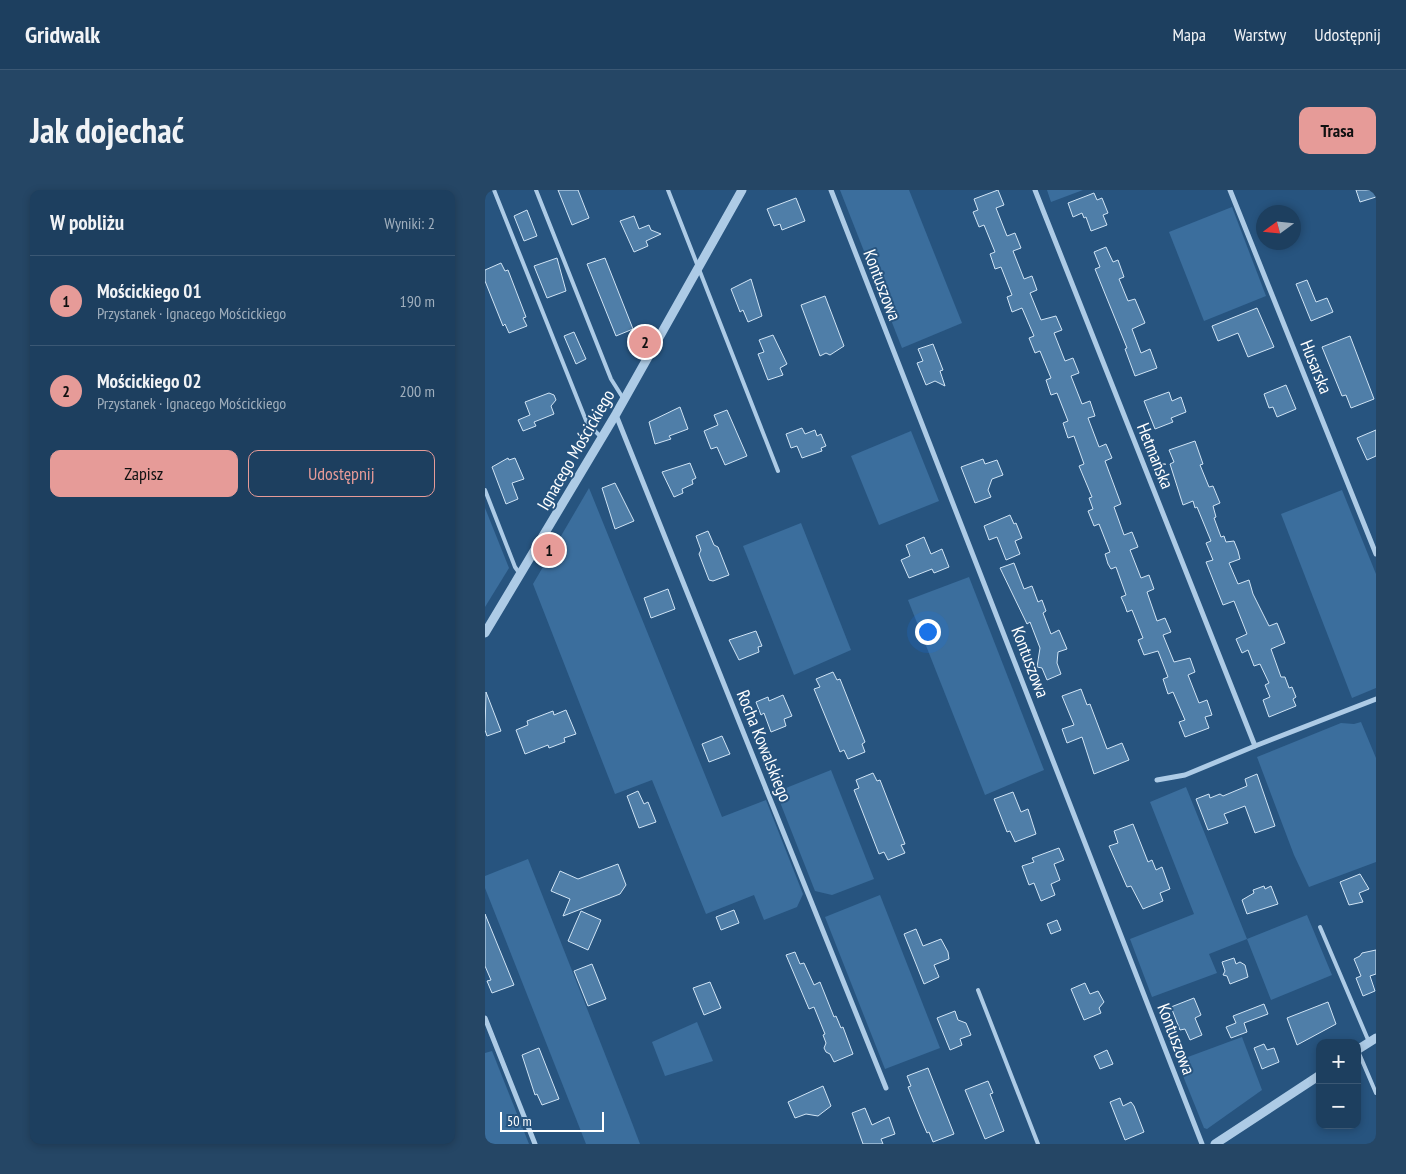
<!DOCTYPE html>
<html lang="pl">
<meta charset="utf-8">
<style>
body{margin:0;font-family:"PT Sans Narrow",sans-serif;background:#254665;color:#f1f3f6}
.controls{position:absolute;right:15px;bottom:15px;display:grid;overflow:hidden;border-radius:10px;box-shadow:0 2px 8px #0003}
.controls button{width:45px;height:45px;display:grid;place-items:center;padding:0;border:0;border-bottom:1px solid #3b5874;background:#1d3f5f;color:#f1f3f6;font:25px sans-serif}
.compass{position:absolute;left:771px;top:15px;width:45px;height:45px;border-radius:50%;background:#1d3f5f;box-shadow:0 2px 8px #0003;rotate:255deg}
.scale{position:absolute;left:15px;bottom:12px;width:104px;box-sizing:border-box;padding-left:5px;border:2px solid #fff;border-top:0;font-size:14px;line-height:18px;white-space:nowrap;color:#fff;-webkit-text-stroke:4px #27547f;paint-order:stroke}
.you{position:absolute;left:442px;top:441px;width:18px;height:18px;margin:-12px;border:4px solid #fff;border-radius:50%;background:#1a73e8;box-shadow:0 0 0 8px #1a73e833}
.badge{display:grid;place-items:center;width:32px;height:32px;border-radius:50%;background:#e69b98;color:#111;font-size:16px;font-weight:700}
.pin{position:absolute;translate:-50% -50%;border:2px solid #fff;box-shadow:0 1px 5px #0006}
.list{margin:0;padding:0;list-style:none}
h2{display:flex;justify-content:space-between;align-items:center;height:65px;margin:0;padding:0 20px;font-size:21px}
h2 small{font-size:16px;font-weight:400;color:#a0afbd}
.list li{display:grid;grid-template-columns:32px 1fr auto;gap:15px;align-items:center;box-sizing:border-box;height:90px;padding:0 20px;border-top:1px solid #3b5874}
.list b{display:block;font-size:19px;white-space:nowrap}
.list p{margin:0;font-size:16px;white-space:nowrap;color:#a0afbd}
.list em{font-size:16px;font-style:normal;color:#a0afbd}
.actions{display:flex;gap:10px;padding:15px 20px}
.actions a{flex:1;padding:11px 0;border:1px solid #e69b98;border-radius:10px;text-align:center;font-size:18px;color:#e69b98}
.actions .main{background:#e69b98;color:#111}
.map{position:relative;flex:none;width:891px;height:954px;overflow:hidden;border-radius:10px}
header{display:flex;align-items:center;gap:30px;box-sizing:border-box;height:70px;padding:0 25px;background:#1d3f5f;border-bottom:1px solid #3b5874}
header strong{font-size:24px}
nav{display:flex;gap:28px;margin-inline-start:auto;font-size:18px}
.intro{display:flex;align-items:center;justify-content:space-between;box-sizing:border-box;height:120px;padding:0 30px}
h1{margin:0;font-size:35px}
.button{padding:12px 22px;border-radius:10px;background:#e69b98;color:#111;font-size:18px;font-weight:700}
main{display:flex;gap:30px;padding:0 30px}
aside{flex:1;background:#1d3f5f;border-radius:10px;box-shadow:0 2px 8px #0003}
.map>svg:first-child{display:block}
</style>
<header>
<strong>Gridwalk</strong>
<nav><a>Mapa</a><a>Warstwy</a><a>Udostępnij</a></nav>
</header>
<div class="intro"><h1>Jak dojechać</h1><a class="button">Trasa</a></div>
<main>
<aside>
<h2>W pobliżu<small>Wyniki: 2</small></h2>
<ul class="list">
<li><span class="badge">1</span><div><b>Mościckiego 01</b><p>Przystanek · Ignacego Mościckiego</p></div><em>190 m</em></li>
<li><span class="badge">2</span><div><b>Mościckiego 02</b><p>Przystanek · Ignacego Mościckiego</p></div><em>200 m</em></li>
</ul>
<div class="actions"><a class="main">Zapisz</a><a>Udostępnij</a></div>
</aside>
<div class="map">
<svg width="891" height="954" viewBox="0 0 891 954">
<rect width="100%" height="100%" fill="#27547f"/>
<g fill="#3b6e9d">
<path d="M355 0H424L477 133 417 158Z"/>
<path d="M562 0H598L566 12Z"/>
<path d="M747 17 781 106 719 131 684 42Z"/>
<path d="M426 241 454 311 394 335 366 266Z"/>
<path d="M104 298 237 627 281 610 318 704 312 717 279 730 269 705 221 724 167 590 130 604 48 394Z"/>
<path d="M857 300 891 384V498L867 508 796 324Z"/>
<path d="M0 318 24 378 0 417Z"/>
<path d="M316 333 366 460 309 485 258 356Z"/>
<path d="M484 387 559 580 500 605 423 410Z"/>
<path d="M876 532 891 568V672L824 697 809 665 772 567 856 533 869 534Z"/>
<path d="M346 580 389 689 347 705 330 701 291 602Z"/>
<path d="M701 597 762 749 822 725 847 785 786 810 762 749 724 764 732 783 667 807 645 749 709 724 665 612Z"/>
<path d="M43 669 144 925 155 954H101L0 698V686Z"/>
<path d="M395 705 455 858 400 879 340 727Z"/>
<path d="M212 832 228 871 180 886 167 852Z"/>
<path d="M757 847 777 900 722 939 719 938 692 871Z"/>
<path d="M7 861 44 954H0V863Z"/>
</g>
<g fill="#4f7ea8" stroke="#d0e4f5">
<path d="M73 0H93L104 28 87 35Z"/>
<path d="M513 0 519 15 511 18 522 46 530 43 536 58 528 61 539 89 547 86 552 100 545 103 556 130 571 126 577 140 569 143 580 171 588 168 594 183 586 186 597 214 605 211 610 226 603 228 614 257 621 254 627 268 620 271 636 314 629 317 639 345 647 342 653 357 645 360 656 388 664 385 669 399 662 402 672 431 680 428 686 442 678 445 689 472 705 468 710 482 703 485 714 513 722 510 727 525 720 527 724 538 700 547 694 532 700 530 688 502 683 504 678 489 683 487 673 461 659 465 653 450 658 448 647 420 642 422 640 416 636 407 641 405 631 377 626 379 623 374 620 364 625 362 614 334 609 336 603 321 608 319 604 308 607 307 594 276 599 274 589 246 583 248 578 233 583 231 572 203 566 205 561 190 566 188 555 161 550 163 544 148 549 146 537 118 527 122 522 107 527 105 516 77 510 79 505 64 510 62 499 35 494 37 488 22 493 20 489 9Z"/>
<path d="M871 0H891V7L875 12Z"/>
<path d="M609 3 612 10 617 8 623 23 618 25 622 35 606 41 601 27 599 28 597 23 588 27 583 13Z"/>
<path d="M311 8 320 31 297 40 295 34 289 36 282 19Z"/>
<path d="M42 20 52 46 39 51 29 26Z"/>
<path d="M149 26 154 39 164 35 166 40 176 44 161 51 163 56 149 62 135 31Z"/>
<path d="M621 57 628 72 633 70 639 87 634 89 643 111 650 109 660 133 647 139 656 163 665 159 672 178 650 186 640 159 642 158 610 79 615 77 609 62Z"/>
<path d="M72 68 81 101 62 108 49 76Z"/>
<path d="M120 68 148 139 131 146 102 74Z"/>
<path d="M16 73 20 81 23 80 41 127 38 128 42 136 24 143 20 134 18 136 0 91V80Z"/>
<path d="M266 89 277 126 263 132 258 120 255 122 246 99Z"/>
<path d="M822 90 831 112 842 108 848 122 826 131 811 94Z"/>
<path d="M340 106 359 156 345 165 341 163 335 166 316 115Z"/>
<path d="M772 118 789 157 763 167 753 143 733 151 727 136Z"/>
<path d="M89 142 101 169 91 174 79 146Z"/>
<path d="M288 145 302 174 295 178 298 185 283 190 273 164 279 162 274 150Z"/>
<path d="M865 146 889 209 866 218 861 205 857 206 837 157Z"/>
<path d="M448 154 458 180 455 181 460 196 450 191 441 195 432 173 438 171 433 159Z"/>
<path d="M801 195 811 219 792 227 788 217 784 218 779 204Z"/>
<path d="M684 202 687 211 696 207 701 222 686 228 688 232 670 239 659 211Z"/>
<path d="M64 203 69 205 71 210 66 216 69 224 49 232 51 236 38 241 33 230 45 225 40 212Z"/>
<path d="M195 217 203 239 184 246 186 249 170 254 164 232Z"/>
<path d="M242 220 262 266 240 275 232 257 226 259 219 241 233 235 229 225Z"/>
<path d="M317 238 320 244 330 240 332 246 336 244 341 256 336 258 337 261 317 268 312 256 306 258 301 244Z"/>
<path d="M891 240V266L882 270 872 248Z"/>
<path d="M710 251 718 274 715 275 724 297 728 296 735 313 728 316 731 327 729 328 736 347 739 346 741 352 749 351 753 361 755 369 744 373 753 394 764 390 768 404 784 436 792 433 800 453 786 459 796 487H800L804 498 807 497 811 507 808 509 811 516 784 527 778 510 785 507 780 495 784 493 775 474 769 476 763 460 757 463 751 449 762 444 749 411 738 415 721 372 728 370 721 353 726 351 712 317 710 318 708 311 698 315 685 274 689 272 684 260Z"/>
<path d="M23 268 24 270 30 268 39 289 27 293 33 309 21 314 7 277Z"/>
<path d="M498 269 500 274 512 270 518 285 507 289 503 300 506 307 490 313 476 277Z"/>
<path d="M205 273 211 288 207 290 208 294 197 299 198 303 189 307 177 282Z"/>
<path d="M130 293 149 331 130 339 117 298Z"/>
<path d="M525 325 529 334 531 333 537 348 530 351 535 364 521 370 512 347 504 350 499 336Z"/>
<path d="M223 341 229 355 233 357 244 385 228 391 224 390 214 364 216 360 211 346Z"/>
<path d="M439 347 446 364 457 359 464 377 449 383 447 379 424 388 416 370 425 366 421 355Z"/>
<path d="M529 373 539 399 547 396 553 412 557 410 561 421 558 423 566 444 574 440 582 459 573 462 572 473 576 484 562 490 557 478 552 477 555 458 545 432 542 434 515 378Z"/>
<path d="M183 399 190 419 166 428 159 408Z"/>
<path d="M271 441 277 456 273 457 274 462 254 470 244 450Z"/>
<path d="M348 482 352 490 355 489 380 552 377 554 380 562 363 569 359 560 355 562 329 499 335 497 331 489Z"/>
<path d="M596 499 602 515 605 514 622 559 637 553 644 570 609 584 597 547 582 553 577 539 589 535 577 506Z"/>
<path d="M1 502 16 541 2 546 0 540Z"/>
<path d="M298 505 307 526 299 529 301 536 286 542 279 523 276 525 271 512 283 507 284 511Z"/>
<path d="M81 520 91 544 79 548 80 552 64 558 63 555 40 564 31 540 43 535 42 531 68 521 69 525Z"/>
<path d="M237 546 245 564 224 572 217 554Z"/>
<path d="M388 583 392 591 395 590 420 654 416 655 420 663 403 670 399 662 394 664 369 600 374 598 371 590Z"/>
<path d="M772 584 790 636 770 643 760 616 739 624 743 633 723 640 711 609 724 604 725 608 735 604 738 606 762 596 760 589Z"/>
<path d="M153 601 159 614 163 612 171 632 154 638 142 606Z"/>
<path d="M528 602 536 622 543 619 551 644 530 652 525 641 522 642 509 609Z"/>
<path d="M648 634 663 672 667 670 671 680 677 677 685 699 675 703 678 711 658 719 646 696 642 697 624 656 633 653 629 641Z"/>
<path d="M574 658 579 670 569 674 575 690 566 694 570 705 556 711 549 693 544 695 537 676 549 672 547 668Z"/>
<path d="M133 674 141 695 135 704 78 726 85 709 66 701 75 681 93 689Z"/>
<path d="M875 684 884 699 874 703 878 712 864 715 855 692Z"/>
<path d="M779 696 780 699 786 696 793 714 762 724 757 710 769 703 768 700Z"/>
<path d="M249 720 254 733 236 740 231 727Z"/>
<path d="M96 721 116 730 103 760 83 751Z"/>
<path d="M0 724 29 795 7 803 2 791 6 790 0 776Z"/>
<path d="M572 730 576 740 566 744 562 734Z"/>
<path d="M431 739 438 756 456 749 463 762 464 769 449 775 454 787 439 794 419 744Z"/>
<path d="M891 760V784L885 786 890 801 878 806 871 788 876 786 869 769 875 766 877 763Z"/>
<path d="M310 762 315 774 319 773 329 795 335 792 349 827 351 826 356 838 358 837 368 864 349 872 345 864 341 862 339 858 341 853 338 845 340 844 329 817 324 819 301 765Z"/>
<path d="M749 768 751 774 755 772 760 775 763 787 745 794 742 786 738 785 740 781 737 772Z"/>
<path d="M107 774 121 809 103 816 89 781Z"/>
<path d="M225 792 236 818 219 825 208 798Z"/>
<path d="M600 793 605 804 613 801 619 812 614 818 616 823 599 830 586 799Z"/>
<path d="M709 808 716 825 710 828 717 845 705 850 700 839 695 840 686 817Z"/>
<path d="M843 812 851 834 812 855 802 828Z"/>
<path d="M779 814 783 824 759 833 762 842 746 848 741 837 751 833 748 826Z"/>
<path d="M470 821 473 830 481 833 486 845 475 849 477 855 465 860 452 828Z"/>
<path d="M779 854 782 860 789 858 794 872 777 879 769 858Z"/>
<path d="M54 858 74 909 57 915 52 904 50 905 37 865Z"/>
<path d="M622 860 628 874 615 879 609 866Z"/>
<path d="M443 878 469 944 448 952 444 942 442 943 436 929 423 897 426 896 422 886Z"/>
<path d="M503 891 508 903 505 904 519 941 500 949 480 900Z"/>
<path d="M338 896 346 916 333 926 321 924 310 928 303 912Z"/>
<path d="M635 908 638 916 646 912 649 916 659 942 640 950 625 912Z"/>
<path d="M380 918 387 935 404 927 410 944 396 949 398 954H378L367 923Z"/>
</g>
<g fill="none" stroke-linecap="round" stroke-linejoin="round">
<g stroke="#adcbe6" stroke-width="4">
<path d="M9 0 102 233 117 248"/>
<path d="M51 0 126 189 138 208"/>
<path d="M183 0 293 281"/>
<path d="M0 300 30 377 35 384"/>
<path d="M835 737 884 852"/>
<path d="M493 800 553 954"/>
<path d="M873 861 891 903"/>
</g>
<g stroke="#adcbe6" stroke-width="5">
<path d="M346 0 717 954"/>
<path d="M550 0 770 556 891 509"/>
<path d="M745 0 891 364"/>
<path d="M131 225 401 898"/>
<path d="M672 590 700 585 770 556"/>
<path d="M0 828 50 954"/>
</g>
<g stroke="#adcbe6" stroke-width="9">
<path d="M0 443 131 224 257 0"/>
<path d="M872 860 891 848"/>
<path d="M730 954 835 885"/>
</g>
</g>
<g text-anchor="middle" stroke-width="4" stroke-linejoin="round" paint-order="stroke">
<g font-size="18" fill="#fff" stroke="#27547f">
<text transform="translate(397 95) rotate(69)" y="6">Kontuszowa</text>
<text transform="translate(831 177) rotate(68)" y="6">Husarska</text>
<text transform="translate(91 260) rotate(-60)" y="6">Ignacego Mościckiego</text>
<text transform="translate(670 266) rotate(68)" y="6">Hetmańska</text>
<text transform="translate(545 472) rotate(69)" y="6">Kontuszowa</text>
<text transform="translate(279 556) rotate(68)" y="6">Rocha Kowalskiego</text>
<text transform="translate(691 849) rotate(69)" y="6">Kontuszowa</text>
</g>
</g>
</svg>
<div class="controls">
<button>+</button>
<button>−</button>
</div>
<svg class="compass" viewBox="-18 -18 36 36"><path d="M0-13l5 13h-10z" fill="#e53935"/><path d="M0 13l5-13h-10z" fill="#a0afbd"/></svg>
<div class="scale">50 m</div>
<div class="you"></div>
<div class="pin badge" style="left:64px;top:360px">1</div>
<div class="pin badge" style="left:160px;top:152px">2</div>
</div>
</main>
